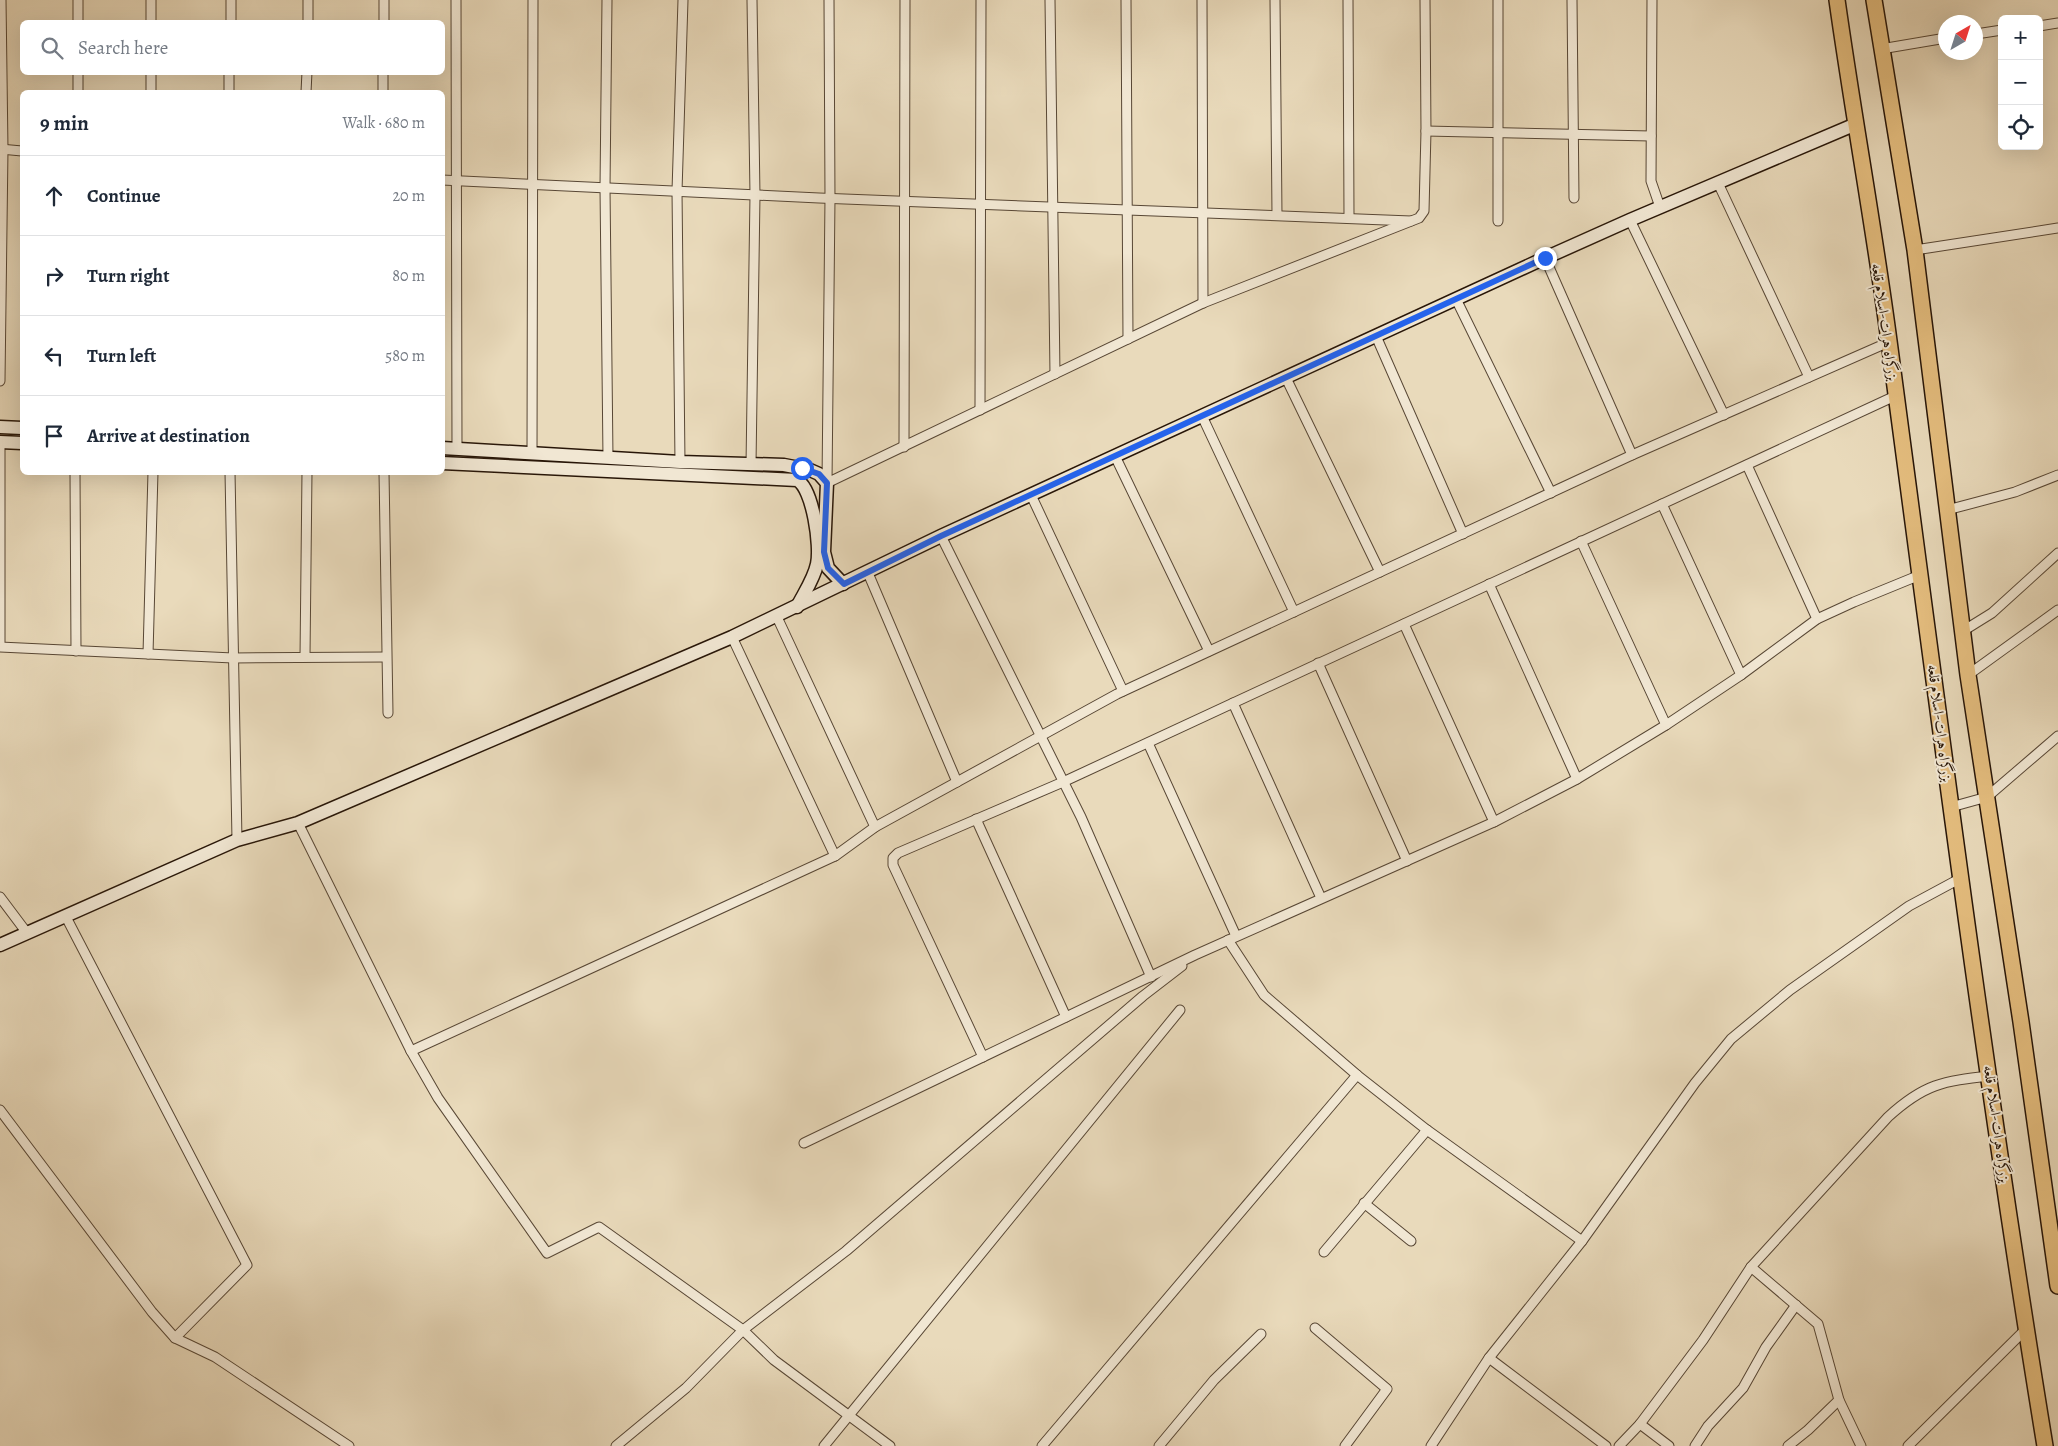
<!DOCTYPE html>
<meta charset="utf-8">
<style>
body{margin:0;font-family:Alegreya,Amiri,serif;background:#f6f6f7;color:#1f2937}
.controls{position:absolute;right:15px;top:15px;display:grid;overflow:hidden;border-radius:8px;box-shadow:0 5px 20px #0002}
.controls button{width:45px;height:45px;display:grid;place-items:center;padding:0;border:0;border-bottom:1px solid #e0e1e3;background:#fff;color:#1f2937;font:25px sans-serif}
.compass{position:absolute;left:1938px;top:15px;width:45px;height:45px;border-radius:50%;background:#fff;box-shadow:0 5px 20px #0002;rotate:39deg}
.stop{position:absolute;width:15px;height:15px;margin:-11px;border:4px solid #2563eb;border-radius:50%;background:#fff}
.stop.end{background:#2563eb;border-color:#fff;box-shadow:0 1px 5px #0008}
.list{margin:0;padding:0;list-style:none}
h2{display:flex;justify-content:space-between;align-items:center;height:65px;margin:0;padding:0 20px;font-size:21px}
h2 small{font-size:16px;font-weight:400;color:#747a83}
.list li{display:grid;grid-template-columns:32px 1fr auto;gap:15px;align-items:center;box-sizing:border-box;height:80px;padding:0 20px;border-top:1px solid #e0e1e3}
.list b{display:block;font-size:19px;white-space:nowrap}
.list em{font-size:16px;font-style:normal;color:#747a83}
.icon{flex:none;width:28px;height:28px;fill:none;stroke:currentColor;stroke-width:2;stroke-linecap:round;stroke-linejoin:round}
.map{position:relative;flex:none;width:2058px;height:1446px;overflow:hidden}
.search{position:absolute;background:#fff;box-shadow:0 5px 20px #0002;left:20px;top:20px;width:425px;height:55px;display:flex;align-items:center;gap:12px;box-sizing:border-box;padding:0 18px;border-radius:8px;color:#747a83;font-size:19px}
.panel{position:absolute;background:#fff;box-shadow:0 5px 20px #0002;left:20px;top:90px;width:425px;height:385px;border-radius:8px}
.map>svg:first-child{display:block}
</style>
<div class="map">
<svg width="2058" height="1446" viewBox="0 0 2058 1446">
<rect width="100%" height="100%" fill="#e9dabb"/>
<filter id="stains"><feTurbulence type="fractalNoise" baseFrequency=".004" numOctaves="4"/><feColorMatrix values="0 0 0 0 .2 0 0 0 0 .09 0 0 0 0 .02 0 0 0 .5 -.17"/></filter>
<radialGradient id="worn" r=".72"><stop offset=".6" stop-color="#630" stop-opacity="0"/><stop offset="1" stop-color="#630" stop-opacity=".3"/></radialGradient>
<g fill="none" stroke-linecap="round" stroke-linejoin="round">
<defs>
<g id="street">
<path d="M78 0V22"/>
<path d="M151 0V22"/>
<path d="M456 0 457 448"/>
<path d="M607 0 605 188 608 458"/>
<path d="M829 0 830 198 827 483 1203 303 1419 218 1424 211 1426 131 1425 0"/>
<path d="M1050 0 1055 374"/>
<path d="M1126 0 1128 339"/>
<path d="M1202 0 1203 303"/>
<path d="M1275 0 1277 215"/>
<path d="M1348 0 1349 217"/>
<path d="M1498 0V221"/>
<path d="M1572 0 1574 198"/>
<path d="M1652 0 1651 181 1660 207"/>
<path d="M231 22V0"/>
<path d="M308 22V0"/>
<path d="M384 22V0"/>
<path d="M2039 26 2058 23"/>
<path d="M1976 34 2002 30"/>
<path d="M1881 49 1946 38"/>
<path d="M78 72V92"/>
<path d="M151 72V92"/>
<path d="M229 92V72"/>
<path d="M306 92 307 72"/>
<path d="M383 92V72"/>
<path d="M1426 131 1651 136"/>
<path d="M0 149 22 151"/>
<path d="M442 180 819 198 1411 221"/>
<path d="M1718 183 1809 377"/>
<path d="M1630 220 1724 415"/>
<path d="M1915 250 2058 228"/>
<path d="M1545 258 1632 455"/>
<path d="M1456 299 1551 493"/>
<path d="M1376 336 1463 534"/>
<path d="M1286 378 1380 572"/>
<path d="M0 381 3 149 1 0"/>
<path d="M980 410 981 0"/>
<path d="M1202 416 1294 612"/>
<path d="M0 442V647L233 658 386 657"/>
<path d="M904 447 905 0"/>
<path d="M532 454 533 0"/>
<path d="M1115 456 1209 651"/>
<path d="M680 462 677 191 683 0"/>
<path d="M751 465 755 195 752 0"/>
<path d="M1747 465 1817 619"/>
<path d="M75 472 76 651"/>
<path d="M230 472 237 840"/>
<path d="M384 472 388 713"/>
<path d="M1031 495 1123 691"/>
<path d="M1662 504 1741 675"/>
<path d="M1947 510 2015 492 2058 475"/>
<path d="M941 536 1081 817 1151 977"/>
<path d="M1581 541 1666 725"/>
<path d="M868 573 957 782"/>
<path d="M1489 584 1577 779"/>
<path d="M777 617 875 827"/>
<path d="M1404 624 1494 822"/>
<path d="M1963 631 1992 613 2058 553"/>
<path d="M732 637 835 856"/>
<path d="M148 654 153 472"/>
<path d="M305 657 307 472"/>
<path d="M1318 663 1407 861"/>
<path d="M1968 675 2058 610"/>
<path d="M1233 703 1321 898"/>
<path d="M1148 743 1236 936"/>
<path d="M1951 807 1987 797 2058 736"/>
<path d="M976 819 1066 1017"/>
<path d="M298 823 411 1051 438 1098 547 1253 599 1227 743 1330 774 1360 890 1446"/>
<path d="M0 897 27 933"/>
<path d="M66 917 247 1265 175 1338"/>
<path d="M1228 940 1264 995 1357 1075 1427 1130 1582 1241"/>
<path d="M411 1051 835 856 875 827 1117 694 1632 455 1889 342"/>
<path d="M983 1057 893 865V858L898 853 1063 782 1895 396"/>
<path d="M0 1110 152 1312 175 1338 215 1357 349 1446"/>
<path d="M804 1143 1195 955 1494 822 1577 779 1666 725 1741 675 1817 619 1854 602 1920 575"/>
<path d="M1364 1203 1411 1241"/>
<path d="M1324 1252 1427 1130"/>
<path d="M1751 1267 1818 1324 1839 1400 1861 1446"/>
<path d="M1315 1328 1387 1389 1345 1446"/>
<path d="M1489 1358 1606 1446"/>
<path d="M1640 1424 1669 1446"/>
<path d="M616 1446 686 1388 743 1330 846 1251 1143 996 1182 966"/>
<path d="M824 1446 1180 1010"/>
<path d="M1042 1446 1357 1075"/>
<path d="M1159 1446 1214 1380 1261 1334"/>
<path d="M1431 1446 1489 1358 1582 1241 1695 1083 1731 1039 1790 990 1909 906 1961 878"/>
<path d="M1619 1446 1640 1424 1703 1340 1751 1267 1888 1117C1924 1084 1943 1081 1990 1076"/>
<path d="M1695 1446 1708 1426 1743 1388 1766 1347 1796 1305"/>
<path d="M1788 1446 1808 1430 1839 1400"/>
<path d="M1908 1446 2026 1329"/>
</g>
<g id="secondary">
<path d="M0 427 22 428"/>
<path d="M0 442 22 443"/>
<path d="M442 448 680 462 784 465 810 470 819 474 827 483 824 552 828 568 843 584"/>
<path d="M442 463 797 480C813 488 821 547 817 564 814 579 804 593 797 607"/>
<path d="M0 945 237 840 298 823 732 637 941 536 1545 258 1630 220 1856 124"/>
</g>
<g id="highway">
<path d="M1837 0C1853 114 1874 227 1889 341 1938 710 1985 1079 2045 1446"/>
<path d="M1874 0 1915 250 1968 675 2021 1022 2058 1286"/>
</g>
</defs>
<use href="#street" stroke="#584735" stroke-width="11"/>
<use href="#secondary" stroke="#281608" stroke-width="15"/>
<use href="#highway" stroke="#281608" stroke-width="18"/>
<use href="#street" stroke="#f1e7d3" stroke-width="9"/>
<use href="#secondary" stroke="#f1e7d3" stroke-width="12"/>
<use href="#highway" stroke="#e4bd7e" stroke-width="15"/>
</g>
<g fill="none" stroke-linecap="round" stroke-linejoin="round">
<path stroke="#2563eb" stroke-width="6" d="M802 468 819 474 827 483 824 552 828 568 844 584 941 536 1545 258"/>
</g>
<g text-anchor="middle" stroke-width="4" stroke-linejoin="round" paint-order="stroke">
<g font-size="15" fill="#281608" stroke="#f1e7d3">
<text transform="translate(1885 322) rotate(82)" y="5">بزرگراه هرات-اسلام قلعه</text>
<text transform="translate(1940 723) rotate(83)" y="5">بزرگراه هرات-اسلام قلعه</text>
<text transform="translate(1997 1124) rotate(82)" y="5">بزرگراه هرات-اسلام قلعه</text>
</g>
</g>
<rect width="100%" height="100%" filter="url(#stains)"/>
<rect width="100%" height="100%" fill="url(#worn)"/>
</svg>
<div class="controls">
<button>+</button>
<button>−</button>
<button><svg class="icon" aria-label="locate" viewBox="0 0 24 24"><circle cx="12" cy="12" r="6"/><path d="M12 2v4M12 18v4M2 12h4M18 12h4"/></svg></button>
</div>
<svg class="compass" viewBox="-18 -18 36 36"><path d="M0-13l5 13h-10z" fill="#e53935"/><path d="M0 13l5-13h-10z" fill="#747a83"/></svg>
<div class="stop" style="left:802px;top:468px"></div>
<div class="stop end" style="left:1545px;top:258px"></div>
<div class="search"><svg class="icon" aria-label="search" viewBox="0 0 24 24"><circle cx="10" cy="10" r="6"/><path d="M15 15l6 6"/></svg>Search here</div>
<section class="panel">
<h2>9 min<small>Walk · 680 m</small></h2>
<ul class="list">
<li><svg class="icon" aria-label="ahead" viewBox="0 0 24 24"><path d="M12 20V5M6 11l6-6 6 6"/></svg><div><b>Continue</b></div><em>20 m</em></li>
<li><svg class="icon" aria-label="right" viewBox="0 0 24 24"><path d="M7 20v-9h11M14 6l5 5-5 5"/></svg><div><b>Turn right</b></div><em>80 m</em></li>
<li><svg class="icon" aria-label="left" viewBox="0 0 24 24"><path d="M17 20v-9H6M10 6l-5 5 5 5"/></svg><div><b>Turn left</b></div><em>580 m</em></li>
<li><svg class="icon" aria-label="arrive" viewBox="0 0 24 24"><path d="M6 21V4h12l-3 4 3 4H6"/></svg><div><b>Arrive at destination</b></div></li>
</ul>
</section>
</div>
